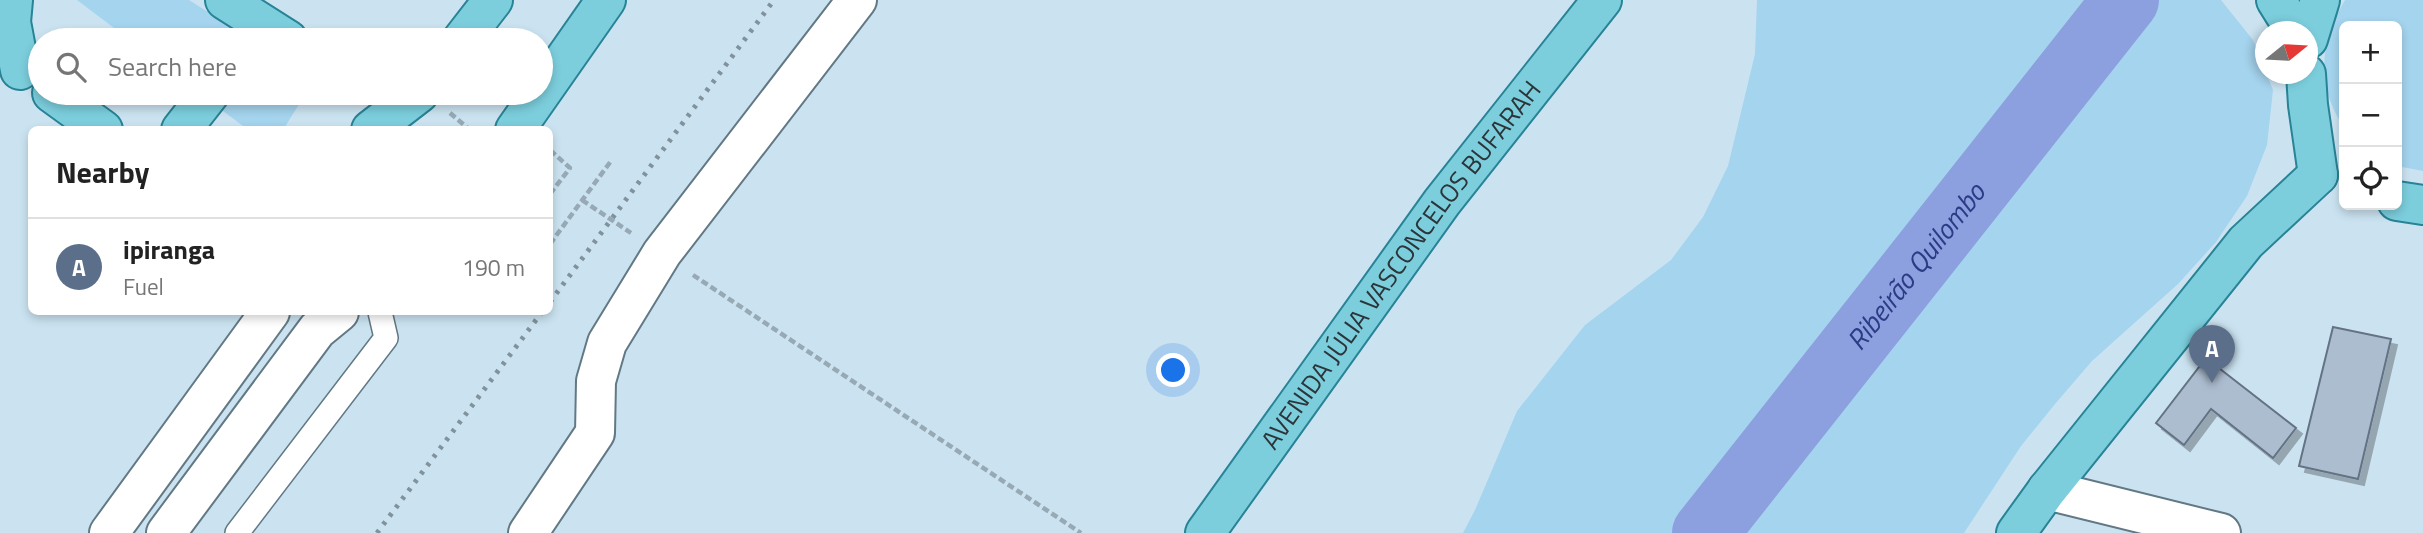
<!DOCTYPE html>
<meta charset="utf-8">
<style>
body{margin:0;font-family:"Titillium Web",sans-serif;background:#f6f6f6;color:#222}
.controls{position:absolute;right:21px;top:21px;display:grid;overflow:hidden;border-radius:10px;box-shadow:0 4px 10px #0003}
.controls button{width:63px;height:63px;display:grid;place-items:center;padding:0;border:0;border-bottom:2px solid #e0e0e0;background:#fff;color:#222;font:35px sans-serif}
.compass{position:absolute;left:2255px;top:21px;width:63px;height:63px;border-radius:50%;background:#fff;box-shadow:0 4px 10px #0003;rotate:72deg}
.you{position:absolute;left:1174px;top:371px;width:24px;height:24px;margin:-18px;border:5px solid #fff;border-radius:50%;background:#1a73e8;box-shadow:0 0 0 10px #1a73e833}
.badge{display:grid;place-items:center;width:46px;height:46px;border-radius:50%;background:#0f766e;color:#fff;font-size:23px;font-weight:700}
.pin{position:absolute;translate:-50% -58px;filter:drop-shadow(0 2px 4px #0008)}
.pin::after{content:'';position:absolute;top:37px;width:24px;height:21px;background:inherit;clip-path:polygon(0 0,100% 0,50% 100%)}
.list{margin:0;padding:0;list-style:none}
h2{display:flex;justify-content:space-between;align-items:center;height:91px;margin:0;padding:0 28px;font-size:30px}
h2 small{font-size:23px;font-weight:400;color:#767676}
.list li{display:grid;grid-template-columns:46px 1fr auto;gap:21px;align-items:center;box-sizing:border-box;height:98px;padding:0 28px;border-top:2px solid #e0e0e0}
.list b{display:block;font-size:26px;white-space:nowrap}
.list p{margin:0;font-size:23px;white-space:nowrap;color:#767676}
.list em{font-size:23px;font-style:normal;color:#767676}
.icon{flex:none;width:38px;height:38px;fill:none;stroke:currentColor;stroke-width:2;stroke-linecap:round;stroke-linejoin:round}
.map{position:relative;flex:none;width:2423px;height:533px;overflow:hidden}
.search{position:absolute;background:#fff;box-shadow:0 4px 10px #0003;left:28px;top:28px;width:525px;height:77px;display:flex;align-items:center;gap:18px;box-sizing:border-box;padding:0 24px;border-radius:38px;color:#767676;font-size:26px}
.panel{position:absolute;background:#fff;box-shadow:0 4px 10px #0003;left:28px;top:126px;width:525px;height:189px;border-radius:10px}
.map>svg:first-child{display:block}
</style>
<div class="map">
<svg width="2423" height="533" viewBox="0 0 2423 533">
<defs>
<filter id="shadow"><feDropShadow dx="6" dy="6" stdDeviation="0" flood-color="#0004"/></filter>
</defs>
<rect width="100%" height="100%" fill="#cbe3f1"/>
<g fill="#a5d4ee">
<path d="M77 0H189L252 40H130Z"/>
<path d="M1757 0H2221L2253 40 2273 90 2267 145 2247 196 2216 242 2178 284 2092 361 2055 404 2021 446 1964 533H1463L1475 510 1517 411 1585 325 1671 260 1703 217 1728 166 1741 112 1755 54Z"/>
<path d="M2345 0H2423V171L2397 166V26H2344V127C2315 85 2320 42 2345 0Z"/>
<path d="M199 93H306L283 130 247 129Z"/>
</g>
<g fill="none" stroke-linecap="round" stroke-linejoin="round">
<path stroke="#8c9fde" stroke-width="66" id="s1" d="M1705 533 2126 0"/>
</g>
<g fill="#adbdd0" stroke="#647385" stroke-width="2" filter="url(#shadow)">
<path d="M2333 327 2391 339 2358 479 2299 466Z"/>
<path d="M2206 358 2296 428 2273 458 2211 409 2184 445 2156 423Z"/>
</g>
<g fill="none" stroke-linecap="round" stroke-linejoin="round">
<defs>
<path id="service" d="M237 533 386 338 380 312"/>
<g id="minor">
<path d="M2047 490 2221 533"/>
<path d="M528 533 595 433 596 381 607 343 662 253 857 0"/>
</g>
<g id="tertiary">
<path d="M109 533 270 312"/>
<path d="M166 533 317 330 339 312"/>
</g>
<g id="primary">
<path d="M13 0 11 22 20 70"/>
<path d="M225 0 288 40"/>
<path d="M2276 0 2296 32"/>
<path d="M2308 39 2320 0"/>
<path d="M462 40 493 0"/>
<path d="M2306 74 2308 105 2318 175"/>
<path d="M52 93 103 130"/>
<path d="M181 130 210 93"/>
<path d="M371 130 419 93"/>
<path d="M515 130 606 0"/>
<path d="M2397 201 2423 205"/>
<path id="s2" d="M1205 533 1442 202 1602 0"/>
<path d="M2016 533 2047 490 2246 242 2318 175"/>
</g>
</defs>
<use href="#service" stroke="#627985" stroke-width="26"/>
<use href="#minor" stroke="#627985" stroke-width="42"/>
<use href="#tertiary" stroke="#627985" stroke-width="42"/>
<use href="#primary" stroke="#278395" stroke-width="42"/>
<g stroke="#96a9b4" stroke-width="4.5" stroke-dasharray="7 3.5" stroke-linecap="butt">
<path d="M450 113 470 130"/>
<path d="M550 194 570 168 550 150"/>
<path d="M582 200 631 233"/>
<path d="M550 244 611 161"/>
<path d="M693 275 1081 533"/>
</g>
<use href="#service" stroke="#fff" stroke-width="23"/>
<use href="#minor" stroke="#fff" stroke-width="38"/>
<use href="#tertiary" stroke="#fff" stroke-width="38"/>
<use href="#primary" stroke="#7ccedd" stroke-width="38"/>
<g stroke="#80929c" stroke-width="5" stroke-dasharray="3.5 7" stroke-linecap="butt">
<path d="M550 302 774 0"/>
<path d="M377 533 542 312"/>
</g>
</g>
<g text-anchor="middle" stroke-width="5" stroke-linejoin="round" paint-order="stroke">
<g font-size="26" fill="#2b353a" stroke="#cbe3f1">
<text dy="9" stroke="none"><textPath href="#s2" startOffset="332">AVENIDA JÚLIA VASCONCELOS BUFARAH</textPath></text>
</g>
<g font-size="28" font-style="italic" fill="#2c3b85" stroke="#cbe3f1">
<text dy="10" stroke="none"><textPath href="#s1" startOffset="340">Ribeirão Quilombo</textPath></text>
</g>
</g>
</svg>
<div class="controls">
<button>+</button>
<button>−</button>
<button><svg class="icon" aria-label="locate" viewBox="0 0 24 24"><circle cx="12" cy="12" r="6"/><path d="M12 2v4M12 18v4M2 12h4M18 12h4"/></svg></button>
</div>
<svg class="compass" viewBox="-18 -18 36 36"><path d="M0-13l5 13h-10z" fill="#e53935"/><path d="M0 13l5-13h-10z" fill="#767676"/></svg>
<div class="you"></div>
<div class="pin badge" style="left:2212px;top:383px;background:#5c6f8a">A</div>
<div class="search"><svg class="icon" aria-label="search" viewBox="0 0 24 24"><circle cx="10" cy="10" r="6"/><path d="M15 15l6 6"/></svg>Search here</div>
<section class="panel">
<h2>Nearby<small></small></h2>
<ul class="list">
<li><span class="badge" style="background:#5c6f8a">A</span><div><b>ipiranga</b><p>Fuel</p></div><em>190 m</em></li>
</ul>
</section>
</div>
